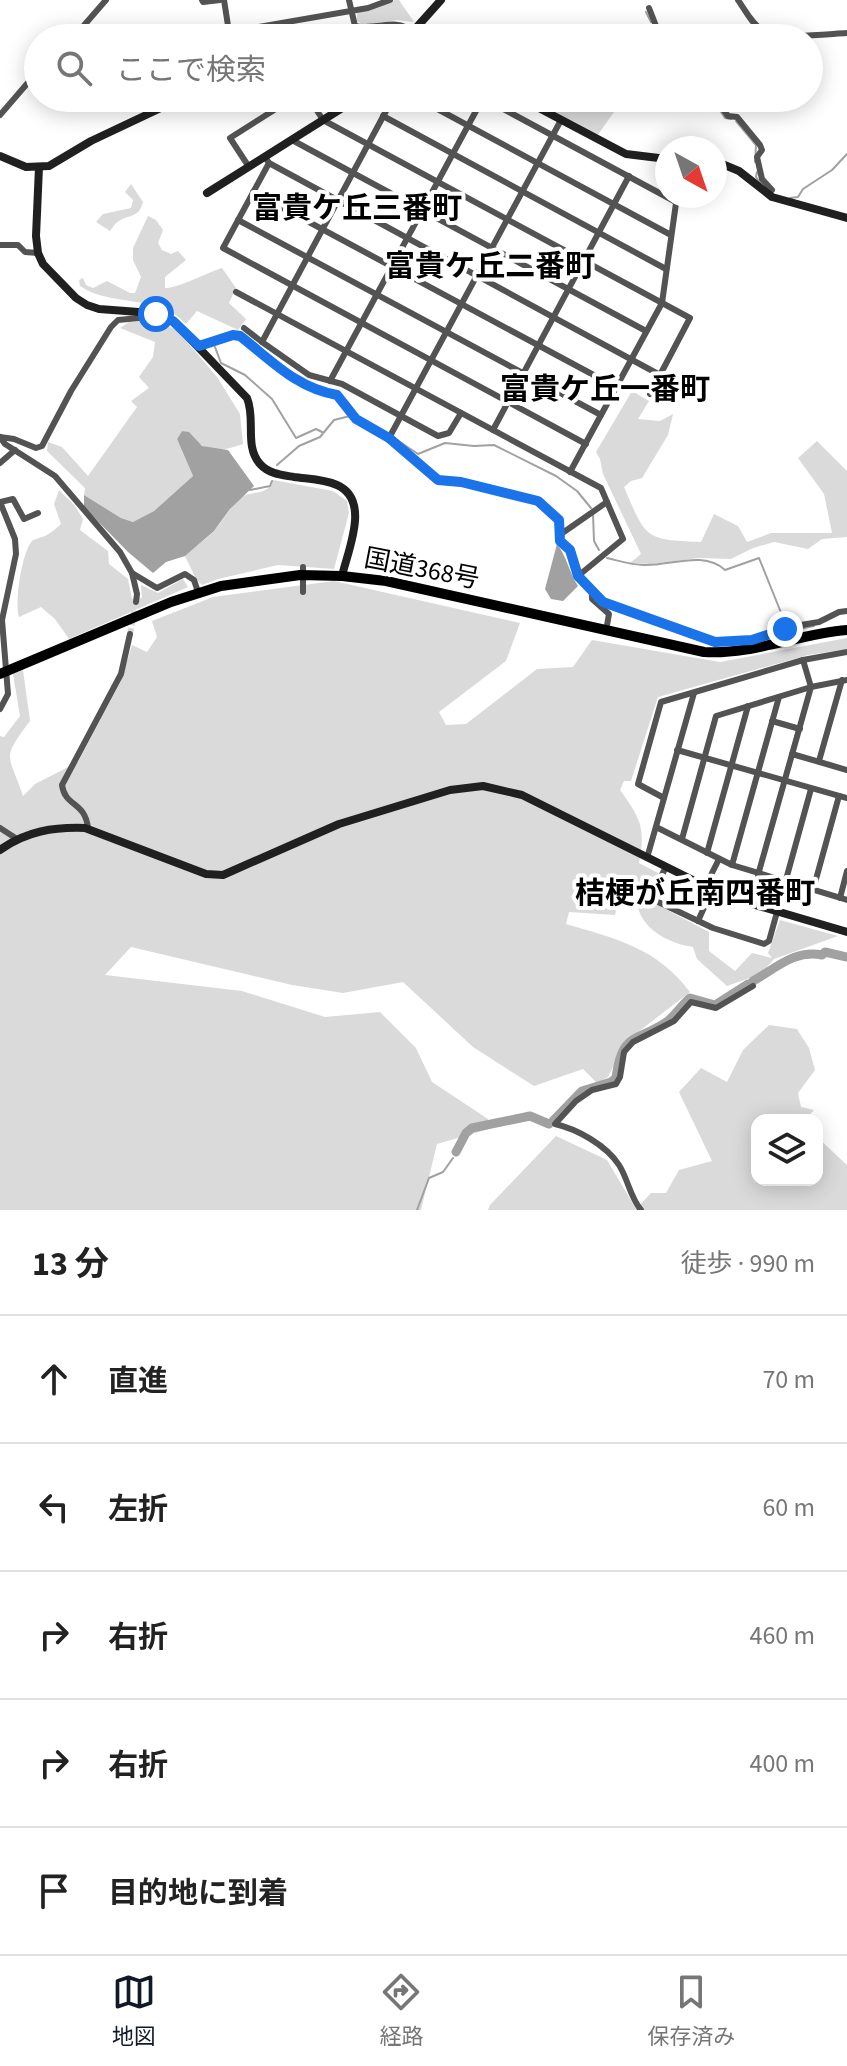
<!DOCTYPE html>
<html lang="ja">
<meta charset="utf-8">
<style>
body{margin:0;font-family:"Source Sans 3","Noto Sans JP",sans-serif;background:#f2f2f2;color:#222}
.controls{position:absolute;right:24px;bottom:24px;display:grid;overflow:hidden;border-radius:16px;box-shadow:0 4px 20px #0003}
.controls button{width:72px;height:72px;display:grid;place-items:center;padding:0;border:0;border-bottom:2px solid #e0e0e0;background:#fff;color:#222;font:40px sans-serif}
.compass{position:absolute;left:655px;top:136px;width:72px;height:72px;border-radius:50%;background:#fff;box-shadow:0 4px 20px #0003;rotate:140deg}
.stop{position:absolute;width:24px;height:24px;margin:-18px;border:6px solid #1a73e8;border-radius:50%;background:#fff}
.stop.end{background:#1a73e8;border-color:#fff;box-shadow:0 2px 8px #0008}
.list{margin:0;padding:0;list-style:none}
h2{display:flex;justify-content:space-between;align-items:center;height:104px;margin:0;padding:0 32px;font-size:34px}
h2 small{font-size:26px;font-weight:400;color:#767676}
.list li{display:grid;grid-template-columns:52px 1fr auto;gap:24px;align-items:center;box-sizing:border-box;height:128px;padding:0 32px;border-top:2px solid #e0e0e0}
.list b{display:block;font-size:30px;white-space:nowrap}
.list em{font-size:26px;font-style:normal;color:#767676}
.icon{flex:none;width:44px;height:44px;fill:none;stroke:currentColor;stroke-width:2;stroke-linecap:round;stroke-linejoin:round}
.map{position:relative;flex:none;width:847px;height:1210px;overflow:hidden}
.search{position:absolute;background:#fff;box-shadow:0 4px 20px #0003;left:24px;right:24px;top:24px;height:88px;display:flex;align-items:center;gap:20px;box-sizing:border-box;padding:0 28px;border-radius:44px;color:#767676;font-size:30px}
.sheet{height:744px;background:#fff}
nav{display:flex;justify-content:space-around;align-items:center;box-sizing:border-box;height:112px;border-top:2px solid #e0e0e0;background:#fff;font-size:22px;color:#767676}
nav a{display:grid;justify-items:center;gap:4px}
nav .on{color:#111827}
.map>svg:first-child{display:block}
</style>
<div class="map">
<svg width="847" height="1210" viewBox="0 0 847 1210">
<rect width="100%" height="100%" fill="#fff"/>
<g fill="#dadada">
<path d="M395 0H399L414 22 397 20 364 25 357 21V13Z"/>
<path d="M528 98H618L619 105 597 136Z"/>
<path d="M131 184 143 202C139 218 130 214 119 221 115 223 113 227 110 231L96 222 103 214 131 208 133 200 125 192Z"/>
<path d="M148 216 156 220 163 230 158 243 162 250 171 254 178 251 186 260 165 277V288C176 289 209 272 222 268L236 288 229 303 246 319 238 330 197 311 186 324C158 293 112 308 80 286L79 280 83 278 86 285 93 288 107 281 130 293H135L141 277 133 260V248Z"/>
<path d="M152 320 177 330 217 377 240 414 243 444C230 449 216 452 203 446 194 442 193 433 182 431L177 439 193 476 154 511 133 522 121 518 84 495 85 488 47 451 48 442 62 447 88 476 137 407 131 401 149 388 139 377 153 357 155 342 120 328 129 322Z"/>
<path d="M632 391 649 401 638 419 660 421 673 414 668 435 642 478 631 481 624 487C646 538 644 540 701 542L714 514 738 526 747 542 771 533H832L824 494 798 458 817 441 847 471V537L822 539 808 549 774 542 753 548 731 559 699 558 651 564 630 563 641 554 603 474 600 459 596 452Z"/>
<path d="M273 480 333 491 347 501 349 513 334 569 278 565 218 579 202 585 196 579 185 556C194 547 205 540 214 531 224 520 230 506 242 497 254 490 268 496 273 480Z"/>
<path d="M59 490 75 506 83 519 80 530 108 551 109 564 128 579 132 599 142 598 141 585 158 593 183 579 188 587 69 639 55 619 41 607 19 617C14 605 22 549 33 540 34 540 44 536 45 536 51 533 56 529 61 524L54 504Z"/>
<path d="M334 581 520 623 506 661 439 712 446 725 466 724 537 669 573 667 592 640 720 662 847 638V649L808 655 658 697 631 781H624L620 790C640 818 646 827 639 863L660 874 652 902 709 932V951L735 971 752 953 772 958 768 953 780 920 838 936 774 959 761 974 727 986 697 959 693 947C673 944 647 933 639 911 636 902 637 894 633 885L619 896 615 915 569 912 566 924C617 939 657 948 690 992L625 1042 608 1077 597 1083 583 1069 534 1086 473 1047 403 982 343 993 292 985 131 947 105 975 242 991 325 1017 380 1012 416 1048 432 1082 488 1119 489 1129 437 1144 421 1210H0V736L4 737 20 716 13 674 23 670 30 721C0 761 9 753 23 796L35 784 78 762 121 681 132 645 147 652 157 637 152 621 213 597Z"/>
<path d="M769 1025 797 1029 809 1048 815 1070 798 1093 801 1107 814 1110 805 1120H757V1180H817V1137L847 1165V1210H488L490 1205 556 1136 607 1160 636 1209 651 1193H666L679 1170 712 1161 679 1092 701 1068 727 1082 743 1050Z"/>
</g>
<g fill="#a1a1a1">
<path d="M182 431 189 432 202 446 228 450 254 486 230 509 214 531 185 556 166 562 153 573 128 552 84 507V495L121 518 133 522 154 511 193 476 177 439Z"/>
<path d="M557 544C567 557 569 572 578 586L563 601 551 599 545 589Z"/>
</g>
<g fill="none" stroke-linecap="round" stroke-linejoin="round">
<g stroke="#a1a1a1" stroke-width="2">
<path d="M646 12 651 22"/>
<path d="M712 98 725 118 731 119"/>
<path d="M736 121 756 145 755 162"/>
<path d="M757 172 756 177 761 184"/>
<path d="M790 198 798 197 803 189 832 170 847 154"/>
<path d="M215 347 221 363 245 375 272 399 296 438 316 429 322 432"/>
<path d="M360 418 385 432"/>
<path d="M394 438 418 454 445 443 474 446 494 445 556 476 577 491 591 508"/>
<path d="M277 465 299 446 320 437 334 420 350 416"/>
<path d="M250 490 270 486 272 481"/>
<path d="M593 514 594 541 599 550"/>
<path d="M607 558C620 561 631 565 644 565 670 566 704 550 725 570L759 558 786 625"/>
<path d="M789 631 814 626"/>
<path d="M417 1210 429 1178 443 1172 453 1158"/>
</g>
<g stroke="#a1a1a1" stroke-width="9">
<path d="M753 981C775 969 795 949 822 955L825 952 847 957"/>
<path d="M553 1121 582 1091 611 1082 616 1078C622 1031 636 1043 668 1021 676 1014 682 1005 690 998L715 1005 748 984"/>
<path d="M456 1152 466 1133 472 1128 530 1116 549 1124"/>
</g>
<path stroke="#d9d9d9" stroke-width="6" stroke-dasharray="6 3" stroke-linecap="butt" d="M130 634 136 602"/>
<g stroke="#535353" stroke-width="6">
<path d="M202 0 203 2 220 0"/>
<path d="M224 0 229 32 368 8 390 0"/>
<path d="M349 0 355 26C375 31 396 17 411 31"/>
<path d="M738 0C745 10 752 24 762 30 780 40 826 34 847 33"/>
<path d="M649 8 658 31 665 38"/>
<path d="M73 38 106 0"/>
<path d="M264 98 272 111"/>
<path d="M309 98 323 120 690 318 650 394"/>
<path d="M393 98 262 342 309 375 342 384 438 436 449 433 461 413"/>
<path d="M417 98 671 235"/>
<path d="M483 98 676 202"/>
<path d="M715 98 728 116 737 117 760 145 762 150 757 157 762 179 772 190"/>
<path d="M0 115 38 71"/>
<path d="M383 116 666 269"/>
<path d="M292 140 646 331"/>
<path d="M267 160 269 163 660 375"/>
<path d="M269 163 223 248 586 444"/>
<path d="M249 167 230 138 293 98"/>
<path d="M253 192 616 387"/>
<path d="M238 220 601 415"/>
<path d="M0 245H18L25 252 38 253"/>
<path d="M236 292 601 488 623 539 578 576"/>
<path d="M244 328 262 342"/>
<path d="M199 346 238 335C275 358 289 386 337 395L356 419 389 438 438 480 461 482 538 501 559 520 560 541 570 550 578 576 603 602 715 642 752 640 789 627 819 622 839 612 847 611"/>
<path d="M330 381 483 98"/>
<path d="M493 430 629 176"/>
<path d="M0 437 14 439 36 448 42 446 71 391 111 327 118 320 149 317 152 313"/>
<path d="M0 437 5 444 55 476 120 552 132 573 137 594 136 602"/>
<path d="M389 438 561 120"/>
<path d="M0 463 15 450"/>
<path d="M570 472 662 303 677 196"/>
<path d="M0 502 15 539 16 554 2 620 8 694 0 709"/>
<path d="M0 502 13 499 24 519 38 513"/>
<path d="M561 534 607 502"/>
<path d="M303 567V592"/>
<path d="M132 573 157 588 185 574 194 580 198 592"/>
<path d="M592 592V599L609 614 606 631"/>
<path d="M772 721 800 729"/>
<path d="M677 750 847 798"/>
<path d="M792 754 847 770"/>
<path d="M819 761 842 680"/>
<path d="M664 798 638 784 661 702 803 660 847 652"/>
<path d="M656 827 732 865 847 900"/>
<path d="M0 828 17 839"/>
<path d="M88 828C85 801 65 807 62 785L121 674 130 634"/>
<path d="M682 839 716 716 811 687 847 680"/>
<path d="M707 853 748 706"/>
<path d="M647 858 694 693"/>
<path d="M732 865 779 697"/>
<path d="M666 867 652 894 654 900 713 928 764 944 769 941 811 789"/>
<path d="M758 875 811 687 803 660"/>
<path d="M705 887 719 859"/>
<path d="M813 890 839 796"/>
<path d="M840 898 847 871"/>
<path d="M698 921 712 890"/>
<path d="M641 1210C630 1197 628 1179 619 1165 606 1145 577 1129 555 1124L576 1101 592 1090 616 1084 620 1077 624 1052 633 1042 674 1021 691 1002 716 1008 753 986"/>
</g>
<g stroke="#202020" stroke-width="8">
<path d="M392 38 416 28 441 0"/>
<path d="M520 98 626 154 667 159"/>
<path d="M0 156 26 167 49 166 91 141 182 98"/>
<path d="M715 161 739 171 772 197 847 218"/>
<path d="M39 167 36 236 38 253 43 264 76 298 87 305 99 309 152 313 173 321 247 398C256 419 244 446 260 464 269 474 282 475 294 477 308 479 324 479 337 485 371 500 348 550 342 576"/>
<path d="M207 193 358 98"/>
<path d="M0 850C26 831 54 827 85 828L206 874 223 875 339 824 450 790 483 786 522 795 725 896 847 932"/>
</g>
<path stroke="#000" stroke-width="10" d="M0 674 171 602 221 586 300 575 342 576 386 581 704 652C753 655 798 634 847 630"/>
</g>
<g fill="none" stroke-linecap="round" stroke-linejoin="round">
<path stroke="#1a73e8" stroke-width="10" d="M156 314 173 321 199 346 233 335 240 336C271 360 296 388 337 395L356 419 389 438 438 480 461 482 538 501 559 520 560 541 570 550 578 576 603 602 715 642 752 640 785 629"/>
</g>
<g text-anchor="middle" stroke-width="8" stroke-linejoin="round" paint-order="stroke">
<g font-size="26" fill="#000" stroke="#fff">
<text transform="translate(422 568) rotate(11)" y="9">国道368号</text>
</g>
<g font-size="30" font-weight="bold" fill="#000" stroke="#fff">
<text x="357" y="218">富貴ケ丘三番町</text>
<text x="490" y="276">富貴ケ丘二番町</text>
<text x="605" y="399">富貴ケ丘一番町</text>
<text x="695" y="903">桔梗が丘南四番町</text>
</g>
</g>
</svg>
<div class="controls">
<button><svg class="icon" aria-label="layers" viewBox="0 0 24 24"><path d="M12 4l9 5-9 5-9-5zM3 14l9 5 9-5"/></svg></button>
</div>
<svg class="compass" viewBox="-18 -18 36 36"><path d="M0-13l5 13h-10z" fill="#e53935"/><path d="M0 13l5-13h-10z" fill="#767676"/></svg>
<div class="stop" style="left:156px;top:314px"></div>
<div class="stop end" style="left:785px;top:629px"></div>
<div class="search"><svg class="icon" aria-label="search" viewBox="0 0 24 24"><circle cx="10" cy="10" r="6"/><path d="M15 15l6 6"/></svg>ここで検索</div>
</div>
<section class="sheet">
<h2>13 分<small>徒歩 · 990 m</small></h2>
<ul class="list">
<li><svg class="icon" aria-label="ahead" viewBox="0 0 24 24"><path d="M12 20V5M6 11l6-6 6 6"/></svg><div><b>直進</b></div><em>70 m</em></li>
<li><svg class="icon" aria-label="left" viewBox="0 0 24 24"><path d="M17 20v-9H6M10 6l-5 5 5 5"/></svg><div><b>左折</b></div><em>60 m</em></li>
<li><svg class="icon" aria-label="right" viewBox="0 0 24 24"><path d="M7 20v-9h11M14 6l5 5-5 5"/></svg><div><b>右折</b></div><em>460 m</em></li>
<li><svg class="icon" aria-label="right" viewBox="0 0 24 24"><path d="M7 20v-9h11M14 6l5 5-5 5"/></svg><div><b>右折</b></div><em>400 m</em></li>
<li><svg class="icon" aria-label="arrive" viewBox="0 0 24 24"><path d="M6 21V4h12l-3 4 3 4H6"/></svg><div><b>目的地に到着</b></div></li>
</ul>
</section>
<nav>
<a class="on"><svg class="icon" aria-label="map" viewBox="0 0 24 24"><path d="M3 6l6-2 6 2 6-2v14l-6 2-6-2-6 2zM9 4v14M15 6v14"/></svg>地図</a>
<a><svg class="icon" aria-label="directions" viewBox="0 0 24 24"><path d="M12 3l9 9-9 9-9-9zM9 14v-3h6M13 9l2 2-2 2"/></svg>経路</a>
<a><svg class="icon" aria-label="saved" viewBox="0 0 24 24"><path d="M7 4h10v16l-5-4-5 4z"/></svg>保存済み</a>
</nav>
